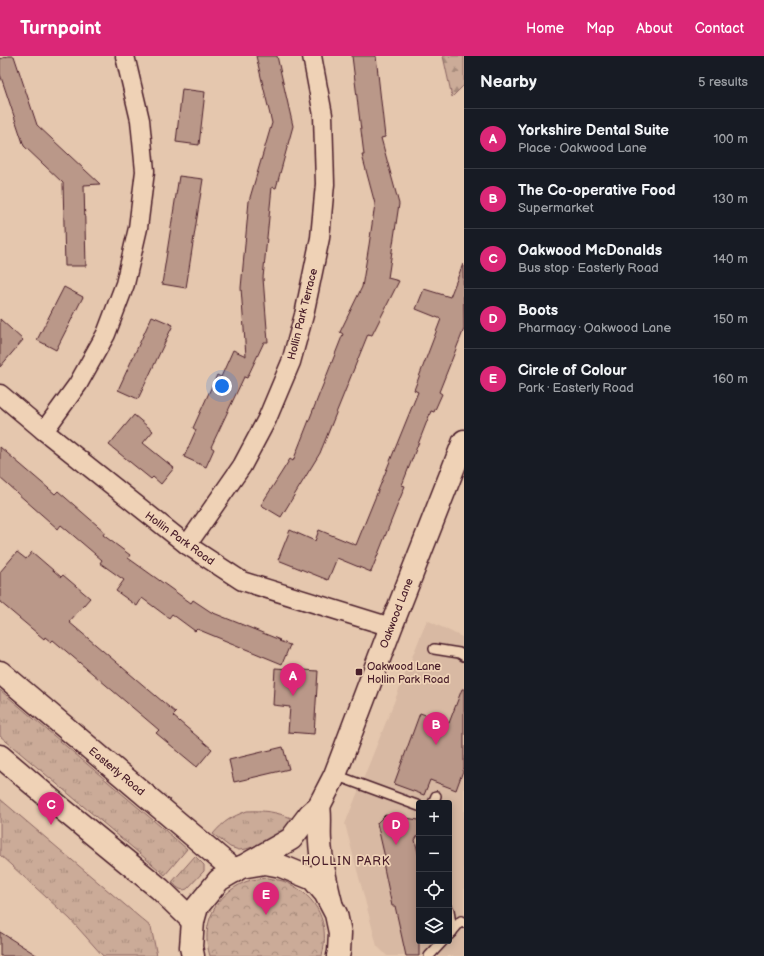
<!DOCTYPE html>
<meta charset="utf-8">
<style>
body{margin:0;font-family:"Balsamiq Sans",sans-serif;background:#242831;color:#f1f3f6}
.controls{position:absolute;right:12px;bottom:12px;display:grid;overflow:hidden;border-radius:4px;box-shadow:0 2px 10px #0003}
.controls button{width:36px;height:36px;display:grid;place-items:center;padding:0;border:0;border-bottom:1px solid #363941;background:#171b24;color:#f1f3f6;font:20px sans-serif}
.you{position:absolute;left:222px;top:330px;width:14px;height:14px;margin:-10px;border:3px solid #fff;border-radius:50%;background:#1a73e8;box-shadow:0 0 0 6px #1a73e833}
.badge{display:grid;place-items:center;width:26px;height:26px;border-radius:50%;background:#db2777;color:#fff;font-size:13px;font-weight:700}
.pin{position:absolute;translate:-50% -33px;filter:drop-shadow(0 1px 2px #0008)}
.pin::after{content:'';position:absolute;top:21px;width:14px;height:12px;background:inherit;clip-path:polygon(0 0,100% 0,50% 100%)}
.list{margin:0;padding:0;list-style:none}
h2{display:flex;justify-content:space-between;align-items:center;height:52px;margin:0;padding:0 16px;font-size:17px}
h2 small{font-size:13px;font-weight:400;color:#9ea1a6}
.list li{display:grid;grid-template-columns:26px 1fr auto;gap:12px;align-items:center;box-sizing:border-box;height:60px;padding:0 16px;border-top:1px solid #363941}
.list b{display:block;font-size:15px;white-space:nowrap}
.list p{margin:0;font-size:13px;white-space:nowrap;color:#9ea1a6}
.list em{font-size:13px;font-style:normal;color:#9ea1a6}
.icon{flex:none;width:22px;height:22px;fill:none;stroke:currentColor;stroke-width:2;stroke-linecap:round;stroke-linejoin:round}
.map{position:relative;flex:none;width:464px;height:900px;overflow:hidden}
header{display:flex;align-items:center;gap:24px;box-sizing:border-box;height:56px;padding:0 20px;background:#db2777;color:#fff}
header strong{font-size:19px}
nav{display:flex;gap:22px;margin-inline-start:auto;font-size:14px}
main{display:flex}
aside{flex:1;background:#171b24}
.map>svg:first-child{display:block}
</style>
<header>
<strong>Turnpoint</strong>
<nav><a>Home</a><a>Map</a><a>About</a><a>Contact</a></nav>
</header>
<main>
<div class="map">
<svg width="464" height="900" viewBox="0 0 464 900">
<defs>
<pattern id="grass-tufts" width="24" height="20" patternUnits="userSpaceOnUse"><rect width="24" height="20" fill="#cbab98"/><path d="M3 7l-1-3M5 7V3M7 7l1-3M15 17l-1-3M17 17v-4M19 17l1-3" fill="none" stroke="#a78b7c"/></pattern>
<pattern id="forest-firs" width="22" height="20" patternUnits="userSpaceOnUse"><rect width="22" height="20" fill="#cbab98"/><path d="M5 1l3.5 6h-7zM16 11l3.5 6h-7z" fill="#a78b7c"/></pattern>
<pattern id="park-crowns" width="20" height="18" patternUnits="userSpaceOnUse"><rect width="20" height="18" fill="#cbab98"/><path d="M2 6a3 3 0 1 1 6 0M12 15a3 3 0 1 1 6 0" fill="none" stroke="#a78b7c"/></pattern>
</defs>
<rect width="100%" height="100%" fill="#e5c7ae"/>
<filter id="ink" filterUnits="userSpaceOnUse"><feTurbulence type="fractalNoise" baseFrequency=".025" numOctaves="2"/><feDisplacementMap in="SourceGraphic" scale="8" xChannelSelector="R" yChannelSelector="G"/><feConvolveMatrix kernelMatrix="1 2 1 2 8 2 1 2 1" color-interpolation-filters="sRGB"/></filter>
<g filter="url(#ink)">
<path fill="#d8b9a3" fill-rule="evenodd" d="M427 564 464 582V900H387L377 890 345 768ZM419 747H449V885H419Z"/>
<g fill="url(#grass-tufts)" stroke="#8a6562">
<path d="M0 634 187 793 165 819 0 680Z"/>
<path d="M0 743 151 871 157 900H103L70 863 0 799Z"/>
<path d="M247 755C270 754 280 757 301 766L277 784 246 793 239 794 230 791 213 778C224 765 231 761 247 755Z"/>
<path d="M195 800 204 809V815L187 833C180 836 176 830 172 826Z"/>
</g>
<path fill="url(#forest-firs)" stroke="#8a6562" d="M443 0H464V29L452 41Z"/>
<path fill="url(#park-crowns)" stroke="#8a6562" d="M267 822C273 823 282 824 288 827 318 841 330 868 322 900H210C200 869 215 839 245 826 252 823 260 823 267 822Z"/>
<g fill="#ba9889" stroke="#4a1f2b">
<path d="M8 0H14L37 69 100 128 84 129 86 210H65L63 127 24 90 0 18V3Z"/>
<path d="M256 0H277L293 70 276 132 272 131 263 222 268 286H264L247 322 244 321 211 391 214 393 206 411 184 401 196 374 193 372 217 319 221 321 233 294 246 300 241 232 249 145 272 67Z"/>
<path d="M352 0H376L385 81 381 82 399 148 388 222 399 225 372 279 368 278 320 397 281 461 261 449 290 403 293 405 343 278 340 276 362 231 369 189 375 148 362 99H364Z"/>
<path d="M182 33 205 36 199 89 176 86Z"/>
<path d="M179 120 203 123 186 232 162 228Z"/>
<path d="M463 208 464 273 439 336 442 338 434 356 431 355 402 429 405 430 371 516 337 502 328 524 278 504 290 474 315 485 319 474 356 489 418 336 414 334 441 263 416 253 424 233 450 241Z"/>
<path d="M64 231 83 241 56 294 37 284Z"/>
<path d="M152 260 173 269 138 343 118 334Z"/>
<path d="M0 263 23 284 0 311Z"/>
<path d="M134 359 153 375 143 387 174 412 161 428 153 421 151 423 109 389Z"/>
<path d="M0 391 55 438 58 435 82 456 105 476 103 479 130 499 128 502 191 547 193 544 211 556 280 584 279 585 290 589 282 608 197 573 195 575 172 558 169 562 142 542 137 550 116 535 124 524 100 507 102 504 61 469 58 473 0 422Z"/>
<path d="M17 496 26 503 32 496 61 521 63 519 90 542 69 566 176 657 173 660 212 693 197 711 156 677 159 674 53 584 51 586 45 581 44 583 0 546V516Z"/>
<path d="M275 612 318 615 314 678 288 676 290 651 273 649Z"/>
<path d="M462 633H464V712L456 734 430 724 424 739 394 728 420 657 449 667Z"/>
<path d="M283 691 289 713 234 726 229 704Z"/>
<path d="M385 759 419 764V778L415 784 419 801V900H406L395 850H392L383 807 386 806 377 767Z"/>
<path d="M0 876 38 900H0Z"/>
</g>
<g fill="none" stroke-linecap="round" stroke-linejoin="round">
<defs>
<g id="lane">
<path d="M434 593 459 597 464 600"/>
<path d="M335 719 419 750"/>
<path d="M433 747 436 740"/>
<path d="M449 854 452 876"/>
<path d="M449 879 461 865 464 867"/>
<path d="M429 900 443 885"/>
</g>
<g id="street">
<path d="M0 338 44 375 187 489 242 525 391 571"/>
<path d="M44 375 78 328 106 278 125 228 138 172 145 115 140 64 125 0"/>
<path d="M187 489 242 410 267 363 291 306 304 259 320 182 325 128 323 59 312 0"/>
</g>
<g id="secondary">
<path d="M319 750C321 762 319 773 320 785 321 806 326 827 331 847"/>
<path d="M242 811 291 783 310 758 319 750 335 719 391 571 464 385"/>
</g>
<g id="primary">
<path d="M0 616 235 815"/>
<path d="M0 700 61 752 160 833 193 865"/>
<path d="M193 900 191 891 193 865 197 851 219 824 241 811 265 807 281 810 313 823 325 837 336 858 340 877 339 896 338 900"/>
</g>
</defs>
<use href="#lane" stroke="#4a1f2b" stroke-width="12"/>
<use href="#street" stroke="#4a1f2b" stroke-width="21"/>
<use href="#secondary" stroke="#4a1f2b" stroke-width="25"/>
<use href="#primary" stroke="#4a1f2b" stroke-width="25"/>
<use href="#lane" stroke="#efd2b6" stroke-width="9"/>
<use href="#street" stroke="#efd2b6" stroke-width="18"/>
<use href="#secondary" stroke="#efd2b6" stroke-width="22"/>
<use href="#primary" stroke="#efd2b6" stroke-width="22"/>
</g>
</g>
<rect fill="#4a1f2b" stroke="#efd2b6" stroke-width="1.5" x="355" y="612" width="8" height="8" rx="2"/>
<g text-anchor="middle" stroke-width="3.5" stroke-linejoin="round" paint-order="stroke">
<g font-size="11" fill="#4a1f2b" stroke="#efd2b6">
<text transform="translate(302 258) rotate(-76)" y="4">Hollin Park Terrace</text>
<text transform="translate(180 482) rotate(36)" y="4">Hollin Park Road</text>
<text transform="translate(396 557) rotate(-69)" y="4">Oakwood Lane</text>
<text transform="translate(117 715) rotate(40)" y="4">Easterly Road</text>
</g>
<g font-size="11" fill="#4a1f2b" stroke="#efd2b6" text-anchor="start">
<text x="367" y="614">Oakwood Lane<tspan x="367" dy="13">Hollin Park Road</tspan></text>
</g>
<g font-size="12" letter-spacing="1" fill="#4a1f2b" stroke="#efd2b6">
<text x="346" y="809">HOLLIN PARK</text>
</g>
</g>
</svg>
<div class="controls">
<button>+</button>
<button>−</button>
<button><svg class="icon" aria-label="locate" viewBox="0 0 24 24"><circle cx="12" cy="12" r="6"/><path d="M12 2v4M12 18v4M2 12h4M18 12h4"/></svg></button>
<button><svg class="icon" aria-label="layers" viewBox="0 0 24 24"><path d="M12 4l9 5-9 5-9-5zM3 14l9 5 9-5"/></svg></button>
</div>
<div class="you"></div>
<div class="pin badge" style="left:293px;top:640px">A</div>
<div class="pin badge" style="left:436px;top:689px">B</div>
<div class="pin badge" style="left:51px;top:769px">C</div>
<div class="pin badge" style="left:396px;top:789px">D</div>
<div class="pin badge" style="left:266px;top:859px">E</div>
</div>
<aside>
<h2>Nearby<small>5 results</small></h2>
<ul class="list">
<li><span class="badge">A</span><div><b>Yorkshire Dental Suite</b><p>Place · Oakwood Lane</p></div><em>100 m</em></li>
<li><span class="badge">B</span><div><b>The Co-operative Food</b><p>Supermarket</p></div><em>130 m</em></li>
<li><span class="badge">C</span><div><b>Oakwood McDonalds</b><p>Bus stop · Easterly Road</p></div><em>140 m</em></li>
<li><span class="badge">D</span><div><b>Boots</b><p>Pharmacy · Oakwood Lane</p></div><em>150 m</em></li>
<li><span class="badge">E</span><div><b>Circle of Colour</b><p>Park · Easterly Road</p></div><em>160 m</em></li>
</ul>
</aside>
</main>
